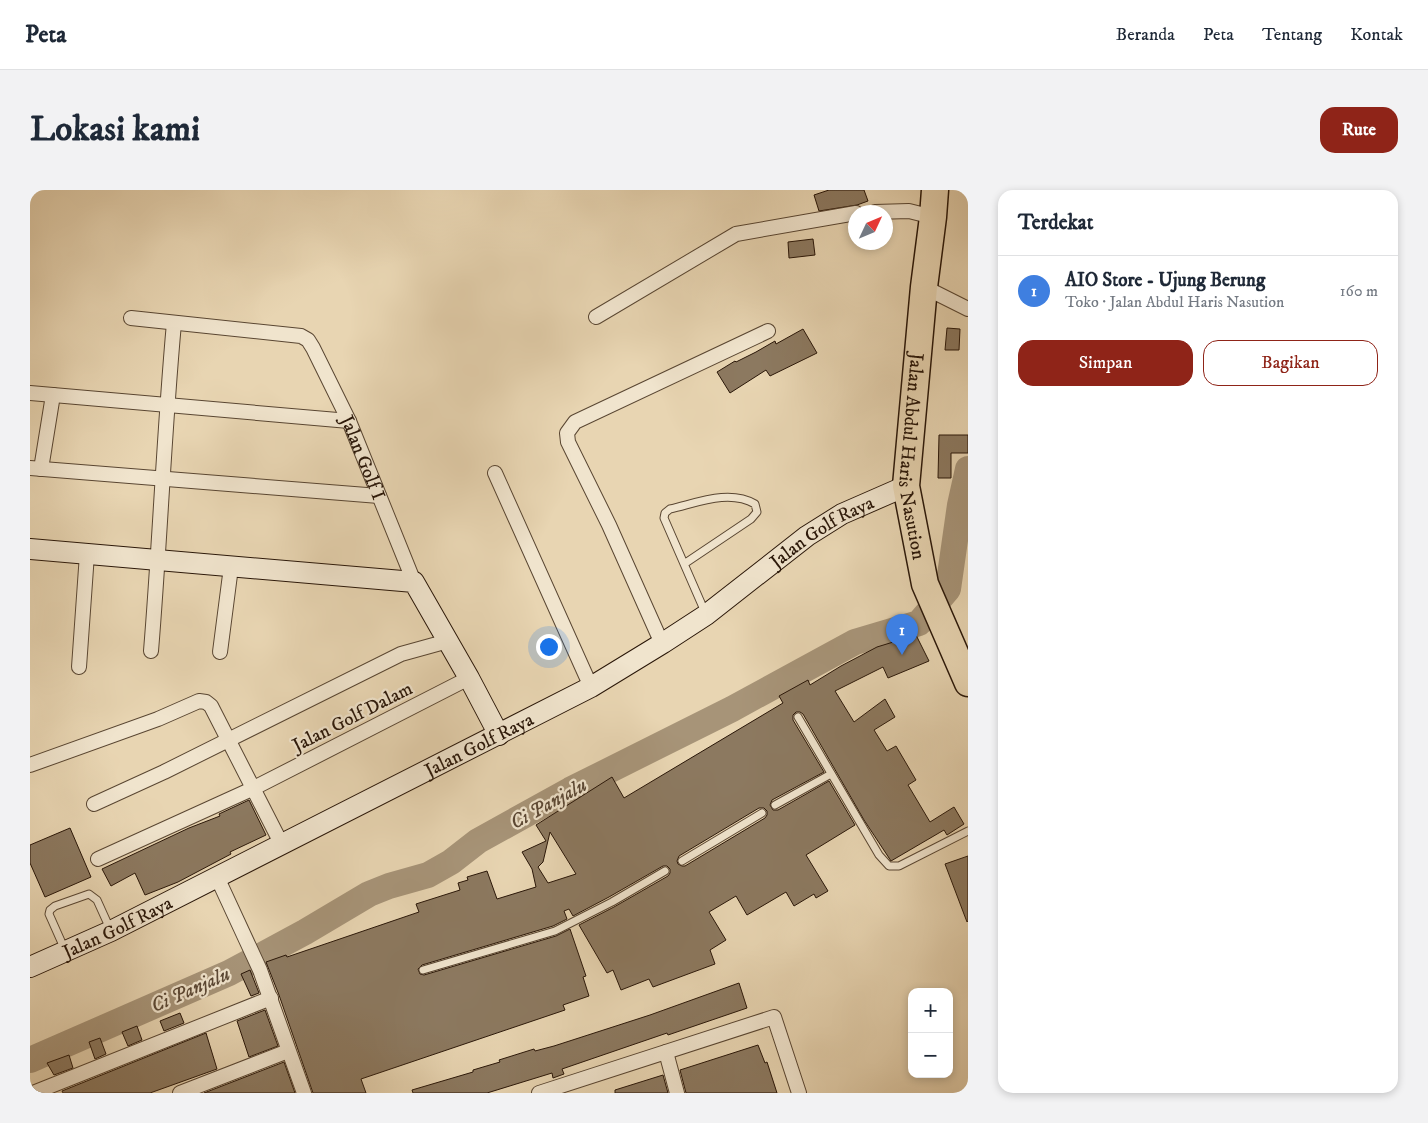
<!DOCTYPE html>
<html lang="id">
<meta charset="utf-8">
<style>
body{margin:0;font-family:"IM FELL DW Pica",serif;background:#f2f2f3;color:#1f2937}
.controls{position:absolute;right:15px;bottom:15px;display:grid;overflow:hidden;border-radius:10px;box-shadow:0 2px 8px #0003}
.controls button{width:45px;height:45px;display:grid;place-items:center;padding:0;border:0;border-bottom:1px solid #e0e1e3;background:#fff;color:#1f2937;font:25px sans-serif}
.compass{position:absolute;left:818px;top:15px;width:45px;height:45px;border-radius:50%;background:#fff;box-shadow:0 2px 8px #0003;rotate:46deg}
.you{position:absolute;left:518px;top:456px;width:18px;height:18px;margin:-12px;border:4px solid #fff;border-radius:50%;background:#1a73e8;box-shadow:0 0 0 8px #1a73e833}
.badge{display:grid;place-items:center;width:32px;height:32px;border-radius:50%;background:#8f2418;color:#fff;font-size:16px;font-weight:700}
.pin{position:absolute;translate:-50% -41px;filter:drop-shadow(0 1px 2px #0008)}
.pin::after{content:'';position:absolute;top:26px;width:18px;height:15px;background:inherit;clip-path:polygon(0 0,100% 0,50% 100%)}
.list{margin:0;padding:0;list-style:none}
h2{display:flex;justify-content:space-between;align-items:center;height:65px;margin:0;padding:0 20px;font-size:21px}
h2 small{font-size:16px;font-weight:400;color:#747a83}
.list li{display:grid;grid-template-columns:32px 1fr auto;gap:15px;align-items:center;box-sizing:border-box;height:70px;padding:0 20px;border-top:1px solid #e0e1e3}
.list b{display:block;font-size:19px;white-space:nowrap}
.list p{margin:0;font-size:16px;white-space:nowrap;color:#747a83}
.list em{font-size:16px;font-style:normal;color:#747a83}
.actions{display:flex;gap:10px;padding:15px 20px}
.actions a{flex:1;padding:11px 0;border:1px solid #8f2418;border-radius:15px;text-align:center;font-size:18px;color:#8f2418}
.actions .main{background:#8f2418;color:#fff}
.map{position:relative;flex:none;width:938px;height:903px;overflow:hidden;border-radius:15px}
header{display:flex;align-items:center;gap:30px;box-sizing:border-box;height:70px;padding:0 25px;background:#fff;border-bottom:1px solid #e0e1e3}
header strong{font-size:24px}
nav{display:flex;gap:28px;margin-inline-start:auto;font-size:18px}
.intro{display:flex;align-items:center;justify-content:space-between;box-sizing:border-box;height:120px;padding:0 30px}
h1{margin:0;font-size:35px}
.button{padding:12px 22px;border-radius:15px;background:#8f2418;color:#fff;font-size:18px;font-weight:700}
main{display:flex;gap:30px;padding:0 30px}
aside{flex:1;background:#fff;border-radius:15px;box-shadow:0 2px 8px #0003}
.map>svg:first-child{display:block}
</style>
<header>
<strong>Peta</strong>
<nav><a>Beranda</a><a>Peta</a><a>Tentang</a><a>Kontak</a></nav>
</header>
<div class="intro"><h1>Lokasi kami</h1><a class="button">Rute</a></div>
<main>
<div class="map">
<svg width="938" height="903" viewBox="0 0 938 903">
<rect width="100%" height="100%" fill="#e8d5b2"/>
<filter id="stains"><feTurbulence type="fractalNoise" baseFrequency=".004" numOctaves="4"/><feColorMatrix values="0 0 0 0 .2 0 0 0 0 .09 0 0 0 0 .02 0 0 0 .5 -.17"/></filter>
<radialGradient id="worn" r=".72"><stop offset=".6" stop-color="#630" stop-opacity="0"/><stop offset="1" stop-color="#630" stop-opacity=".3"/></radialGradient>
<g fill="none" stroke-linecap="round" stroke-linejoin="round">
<path stroke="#a79478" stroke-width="26" d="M0 870 199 783 275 742 339 704 359 696 398 685 421 672 448 651 540 600 702 519 825 452 889 433 918 399 930 315 938 279"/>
</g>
<g fill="#8c7960" stroke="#291608" fill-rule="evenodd">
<path d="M799 0H834L838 11 827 15 789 21 784 5Z"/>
<path d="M783 49 785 65 759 68 758 52Z"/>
<path d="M917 138 930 139 929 160H915Z"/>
<path d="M773 139 787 163 740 186 736 180 700 203 687 182 705 171 706 172 726 162 745 151 746 154Z"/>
<path d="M909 245H938V263H921V288H908Z"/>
<path d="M886 445 899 471 858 488 853 477 805 501 824 532 855 509 865 527 844 540 857 561 866 556 886 590 878 595 900 632 924 617 934 634 917 645 914 640 861 671 834 630 773 524 770 522H766L763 525V530L794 582 742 610 740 615 743 620H748L799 591 825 635 776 665 798 701 786 708 784 704 764 716 756 702 717 725 706 706 679 722 696 750 680 760 685 774 623 797 619 789 591 800 583 780 577 783 549 735 584 717 638 686 640 683V679L637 676H633L579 707 543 726 539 719 534 721 537 729 523 736 392 775 388 779 390 784 394 785 526 746 540 739 556 786 553 787 559 806 533 815 535 820 331 889 336 903H283L249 805 236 772 256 765 257 767 389 722 386 714 430 700 428 693 438 690 437 687 457 681 467 709 506 697 502 679 492 662 516 651 506 635 582 587 594 608 753 513 749 506 778 490 780 495 811 476 847 457ZM729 618H734L737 621V625L735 628 655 676H652L648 674 647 671 649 666ZM520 642 546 684 518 693 508 677 513 672Z"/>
<path d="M219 610 236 645 200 662 201 664 148 692 115 705 105 683 81 696 72 679 159 638 190 626 189 624Z"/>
<path d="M40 638 61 687 15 707 0 673V655Z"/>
<path d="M938 666V731L937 732 915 674Z"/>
<path d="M220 780 229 803 221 806 211 784Z"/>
<path d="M709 793 717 818 638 845 637 843 532 879 534 884 523 888 522 883 457 903H383L382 900 443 882V880L470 872 469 870 504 859 505 861 524 856 620 825Z"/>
<path d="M235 820 248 856 219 867 207 831Z"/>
<path d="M150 823 154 833 134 841 130 831Z"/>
<path d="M107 836 112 850 98 856 92 842Z"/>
<path d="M176 843 187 879 120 903H33L32 901Z"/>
<path d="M70 848 76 864 65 869 59 852Z"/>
<path d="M728 855 735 873 737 872 747 903H656L650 880Z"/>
<path d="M39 865 43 878 24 885 17 873Z"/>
<path d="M254 872 265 903H174Z"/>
<path d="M633 885 638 903H585V900Z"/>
</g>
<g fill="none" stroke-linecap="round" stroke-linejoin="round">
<defs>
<g id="lane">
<path d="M654 374 721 329 727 322 725 314C699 299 667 313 640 319L635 323 634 328 675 422"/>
<path d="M768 527 849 665 859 676H869L938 641"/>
<path d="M745 615 801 584"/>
<path d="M652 671 732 623"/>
<path d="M35 760 19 724 20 720 25 716 59 704 67 710 81 741"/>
<path d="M393 780 525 741 582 712 635 681"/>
</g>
<g id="street">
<path d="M845 22 879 21 903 27"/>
<path d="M894 97 938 119"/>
<path d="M566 127 706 44 826 23"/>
<path id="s1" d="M101 128 271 146 278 150 283 158 319 231 384 392"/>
<path d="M0 203 319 231"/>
<path d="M0 278 349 306"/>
<path d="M11 279 23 205"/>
<path d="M465 283 561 497"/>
<path d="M633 453 629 447 579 335 538 252 537 243 545 232 738 141"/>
<path d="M121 461C130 352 134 242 144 133"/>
<path d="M190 462 201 377"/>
<path d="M49 477 57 364"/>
<path d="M0 575 128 529 169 511 176 512 181 516 252 655"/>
<path d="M64 614 134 582 371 464 418 451"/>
<path d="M68 669 222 599 439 488"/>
<path d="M187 687 230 780 274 903"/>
<path d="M636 862 647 903"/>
<path d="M3 903 241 808"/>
<path d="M150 903 258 861"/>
<path d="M509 903 744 827 769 903"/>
</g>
<g id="secondary">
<path d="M0 359 384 392 439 488 469 545"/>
<path id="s2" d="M0 777 81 741 561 497 633 453 676 425 777 346 812 324 876 296"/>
</g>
<g id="highway">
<path id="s3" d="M905 0 903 27 894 97 876 296 895 394 938 493"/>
</g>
</defs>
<use href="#lane" stroke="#594632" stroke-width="9"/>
<use href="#street" stroke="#594632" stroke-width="16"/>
<use href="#secondary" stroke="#291608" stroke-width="22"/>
<use href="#highway" stroke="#291608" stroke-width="29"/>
<use href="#lane" stroke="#f0e4cd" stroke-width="7"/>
<use href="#street" stroke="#f0e4cd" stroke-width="14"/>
<use href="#secondary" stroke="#f0e4cd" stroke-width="20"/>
<use href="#highway" stroke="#e8d5b2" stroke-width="26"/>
</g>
<g text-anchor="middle" stroke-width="4.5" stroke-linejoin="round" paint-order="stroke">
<g font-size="19" fill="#291608" stroke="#f0e4cd">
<text dy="7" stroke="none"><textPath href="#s3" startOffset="268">Jalan Abdul Haris Nasution</textPath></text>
<text dy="7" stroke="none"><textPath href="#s1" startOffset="309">Jalan Golf I</textPath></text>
<text dy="7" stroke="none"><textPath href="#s2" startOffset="906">Jalan Golf Raya</textPath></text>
<text transform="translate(322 526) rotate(-27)" y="7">Jalan Golf Dalam</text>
<text dy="7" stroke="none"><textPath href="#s2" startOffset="501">Jalan Golf Raya</textPath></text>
<text dy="7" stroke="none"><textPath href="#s2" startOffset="96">Jalan Golf Raya</textPath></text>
</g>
<g font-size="20" font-style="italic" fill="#5b4835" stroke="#f0e4cd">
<text transform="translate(518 613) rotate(-29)" y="7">Ci Panjalu</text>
<text transform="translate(160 799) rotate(-24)" y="7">Ci Panjalu</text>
</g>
</g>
<rect width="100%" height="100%" filter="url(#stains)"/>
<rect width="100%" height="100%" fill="url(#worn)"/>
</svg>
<div class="controls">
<button>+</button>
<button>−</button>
</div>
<svg class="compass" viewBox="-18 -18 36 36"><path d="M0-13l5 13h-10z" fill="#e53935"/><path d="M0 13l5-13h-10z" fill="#747a83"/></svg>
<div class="you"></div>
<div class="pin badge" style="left:872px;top:465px;background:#3f7fe0">1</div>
</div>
<aside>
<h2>Terdekat<small></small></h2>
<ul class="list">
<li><span class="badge" style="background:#3f7fe0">1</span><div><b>AIO Store - Ujung Berung</b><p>Toko · Jalan Abdul Haris Nasution</p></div><em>160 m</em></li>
</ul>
<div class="actions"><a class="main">Simpan</a><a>Bagikan</a></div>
</aside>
</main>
